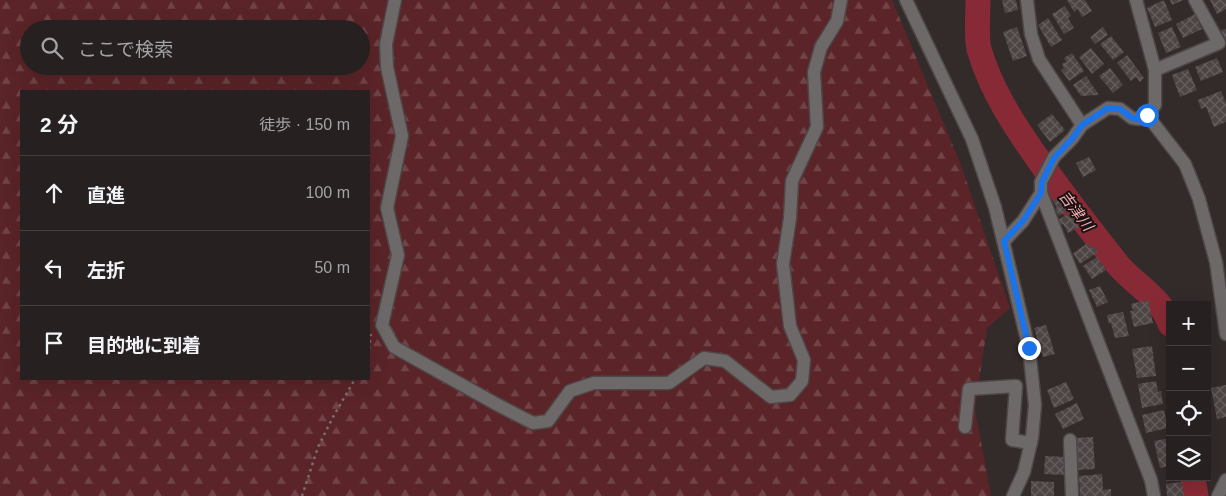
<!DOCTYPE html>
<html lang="ja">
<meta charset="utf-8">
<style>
body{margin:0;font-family:Arial,"Noto Sans JP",sans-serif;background:#322d2d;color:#f1f3f6}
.controls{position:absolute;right:15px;bottom:15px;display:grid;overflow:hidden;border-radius:0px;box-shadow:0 5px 20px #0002}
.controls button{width:45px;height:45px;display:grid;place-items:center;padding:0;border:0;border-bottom:1px solid #423e3e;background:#262020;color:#f1f3f6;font:25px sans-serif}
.stop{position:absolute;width:15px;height:15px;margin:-11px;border:4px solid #1a73e8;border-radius:50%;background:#fff}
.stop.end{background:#1a73e8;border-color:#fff;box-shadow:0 1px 5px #0008}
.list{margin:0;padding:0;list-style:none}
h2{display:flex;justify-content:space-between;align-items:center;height:65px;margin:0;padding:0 20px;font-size:21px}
h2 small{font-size:16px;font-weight:400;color:#a4a3a5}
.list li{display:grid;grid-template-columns:32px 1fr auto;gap:15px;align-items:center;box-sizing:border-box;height:75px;padding:0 20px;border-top:1px solid #423e3e}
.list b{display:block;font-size:19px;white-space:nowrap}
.list em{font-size:16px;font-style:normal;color:#a4a3a5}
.icon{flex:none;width:28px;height:28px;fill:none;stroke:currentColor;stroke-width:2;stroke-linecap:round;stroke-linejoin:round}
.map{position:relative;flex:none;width:1226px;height:496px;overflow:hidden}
.search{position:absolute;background:#262020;box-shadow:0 5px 20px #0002;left:20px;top:20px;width:350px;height:55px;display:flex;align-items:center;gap:12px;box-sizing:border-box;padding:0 18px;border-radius:28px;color:#a4a3a5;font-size:19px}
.panel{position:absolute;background:#262020;box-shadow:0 5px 20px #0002;left:20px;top:90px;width:350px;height:290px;border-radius:0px}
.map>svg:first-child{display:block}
</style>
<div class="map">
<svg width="1226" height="496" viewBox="0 0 1226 496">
<defs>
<pattern id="forest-firs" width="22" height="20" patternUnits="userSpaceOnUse" patternTransform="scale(1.25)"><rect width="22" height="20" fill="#5a2428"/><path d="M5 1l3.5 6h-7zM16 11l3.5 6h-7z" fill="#714347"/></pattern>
<pattern id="building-cross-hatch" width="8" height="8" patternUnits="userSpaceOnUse" patternTransform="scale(1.25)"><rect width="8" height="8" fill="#4d4444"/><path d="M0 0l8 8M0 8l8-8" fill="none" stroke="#665e5e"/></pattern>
</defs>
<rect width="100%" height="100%" fill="#332a2a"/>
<path fill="url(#forest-firs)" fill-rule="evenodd" d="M0 0H892L961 165 1010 308 987 328 975 409 991 496H0ZM29 29H361V66H29ZM21 91H369V379H21Z"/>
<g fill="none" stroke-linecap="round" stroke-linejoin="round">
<g stroke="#882a35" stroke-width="25">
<path d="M978 0C978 14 976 36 979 49 991 91 1016 128 1040 162 1065 197 1091 231 1118 265 1135 285 1161 297 1170 324"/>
<path d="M1193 477 1196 496"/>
</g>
</g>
<g fill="url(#building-cross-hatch)">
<path d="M1002 0H1016L1018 10 1005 13Z"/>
<path d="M1067 0H1085L1092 11 1082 17 1078 9 1074 12Z"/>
<path d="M1164 0 1172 20 1155 27 1147 8Z"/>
<path d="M1170 0H1183L1172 5Z"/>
<path d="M1210 0H1226V9L1217 14Z"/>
<path d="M1065 6 1071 16 1068 18 1074 28 1064 34 1052 14Z"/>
<path d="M1195 14 1202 29 1183 38 1176 24Z"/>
<path d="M1048 18 1062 40 1051 47 1038 25Z"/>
<path d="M1017 27 1027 56 1013 61 1003 32Z"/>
<path d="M1103 27 1108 35 1095 44 1090 37Z"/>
<path d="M1172 27 1181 47 1166 53 1158 33Z"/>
<path d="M1226 29V42L1221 30Z"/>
<path d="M1111 36 1124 52 1113 60 1100 44Z"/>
<path d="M1091 48 1104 64 1092 74 1079 57Z"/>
<path d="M1072 53 1084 71 1069 81 1061 70 1064 68 1062 64 1066 62 1064 58Z"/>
<path d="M1127 55 1144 78 1140 82 1136 77 1131 81 1117 63Z"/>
<path d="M1217 58 1223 72 1201 81 1195 67Z"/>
<path d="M1110 68 1123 85 1113 93 1099 76Z"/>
<path d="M1188 69 1197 90 1180 97 1172 75Z"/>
<path d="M1086 76 1099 95 1081 96 1073 85Z"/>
<path d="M1221 91 1226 103V122L1214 127 1206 107 1201 109 1198 100Z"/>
<path d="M1052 114 1065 130 1050 142 1037 125Z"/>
<path d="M1089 157 1096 170 1083 177 1076 163Z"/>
<path d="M1059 197 1068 210 1059 216 1055 209 1057 207 1053 201Z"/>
<path d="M1070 213 1079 227 1068 233 1063 224 1061 225 1058 220Z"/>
<path d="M1088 243 1092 249 1095 247 1098 252 1080 264 1073 253Z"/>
<path d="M1097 257 1106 270 1092 279 1083 266Z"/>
<path d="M1100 286 1108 302 1097 307 1089 290Z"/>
<path d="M1148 300 1153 323 1134 327 1130 311H1133L1131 304Z"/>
<path d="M1123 312 1129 336 1115 338 1111 323 1109 324 1107 315Z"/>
<path d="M1046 325 1055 354 1043 357 1034 328Z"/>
<path d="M1152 346 1156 376 1137 378 1132 349Z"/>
<path d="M1156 381 1158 392 1161 391 1163 404 1142 408 1138 384Z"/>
<path d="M1066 382 1074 399 1054 408 1047 390Z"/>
<path d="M1226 385V417L1217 419 1211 388Z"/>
<path d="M1077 403 1084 419 1063 429 1055 414Z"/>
<path d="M1164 410 1168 428 1146 433 1142 415Z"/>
<path d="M1093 437 1095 469 1077 470 1075 438Z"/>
<path d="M1170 438V470H1169L1168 466 1160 468 1154 441Z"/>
<path d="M1045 456 1066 457V475L1044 474Z"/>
<path d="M1102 474 1103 490 1111 489V496H1080L1079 476Z"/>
<path d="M1031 481 1054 482V496H1031Z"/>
<path d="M1182 482 1184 496H1167L1166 484Z"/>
</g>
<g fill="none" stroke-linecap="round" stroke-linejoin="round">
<defs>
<g id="minor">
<path d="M395 0 386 44 387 67 402 136 387 208 398 255 382 325 394 347 498 405 533 423 548 421 570 391 594 383H669L704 358 725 361 771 397 790 395 802 381 804 360 790 326 783 264 790 218 792 181 817 127 814 72 821 47 837 21 841 0"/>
<path d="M906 0 972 139 995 207 1029 348 1035 405 1032 438 1024 472 1013 496"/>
<path d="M1027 0 1031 34 1039 59 1082 125"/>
<path d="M1155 70 1219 43 1195 0"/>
<path d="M1147 115 1185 164 1199 199 1216 262 1226 334"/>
<path d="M1041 193 1151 480 1154 496"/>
<path d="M1004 241 1023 221 1041 193V182L1054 157 1072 139 1082 125 1108 108 1120 109 1132 118 1139 119 1147 115 1155 105V70L1136 0"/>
<path d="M965 427 969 389 1016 386 1012 440 1031 443"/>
<path d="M1070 440 1072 496"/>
<path d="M1218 496 1226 480"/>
</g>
</defs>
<use href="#minor" stroke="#4f4646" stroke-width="15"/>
<g stroke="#787070" stroke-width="2.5" stroke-dasharray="2.5 4" stroke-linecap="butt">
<path d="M369 349 371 334"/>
<path d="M302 496 318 447 333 417 355 379"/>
</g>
<use href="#minor" stroke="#6e6969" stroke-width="12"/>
</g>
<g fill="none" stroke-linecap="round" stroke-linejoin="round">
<path stroke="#1a73e8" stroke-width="6" d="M1029 348 1004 241 1023 221 1041 193 1042 182 1054 158 1072 139 1082 125 1108 108 1120 109 1132 118 1138 119 1147 115"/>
</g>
<g text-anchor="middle" stroke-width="4" stroke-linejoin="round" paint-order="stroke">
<g font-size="15" font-style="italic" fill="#faaaac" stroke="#181414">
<text transform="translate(1076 211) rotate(53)" y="5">吉津川</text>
</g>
</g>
</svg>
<div class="controls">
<button>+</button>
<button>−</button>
<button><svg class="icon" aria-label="locate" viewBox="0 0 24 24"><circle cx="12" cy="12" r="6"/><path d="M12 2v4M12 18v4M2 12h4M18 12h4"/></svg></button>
<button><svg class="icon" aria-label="layers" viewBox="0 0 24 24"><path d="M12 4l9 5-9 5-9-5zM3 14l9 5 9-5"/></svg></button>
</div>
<div class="stop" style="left:1147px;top:115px"></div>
<div class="stop end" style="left:1029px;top:348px"></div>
<div class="search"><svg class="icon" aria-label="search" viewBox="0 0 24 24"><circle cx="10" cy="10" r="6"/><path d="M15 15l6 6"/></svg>ここで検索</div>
<section class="panel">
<h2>2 分<small>徒歩 · 150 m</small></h2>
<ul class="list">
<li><svg class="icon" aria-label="ahead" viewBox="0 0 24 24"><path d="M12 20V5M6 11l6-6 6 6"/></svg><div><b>直進</b></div><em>100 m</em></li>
<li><svg class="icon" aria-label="left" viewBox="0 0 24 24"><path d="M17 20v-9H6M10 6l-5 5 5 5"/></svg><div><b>左折</b></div><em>50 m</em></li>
<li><svg class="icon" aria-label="arrive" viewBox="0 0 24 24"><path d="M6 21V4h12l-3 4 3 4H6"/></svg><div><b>目的地に到着</b></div></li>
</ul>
</section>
</div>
